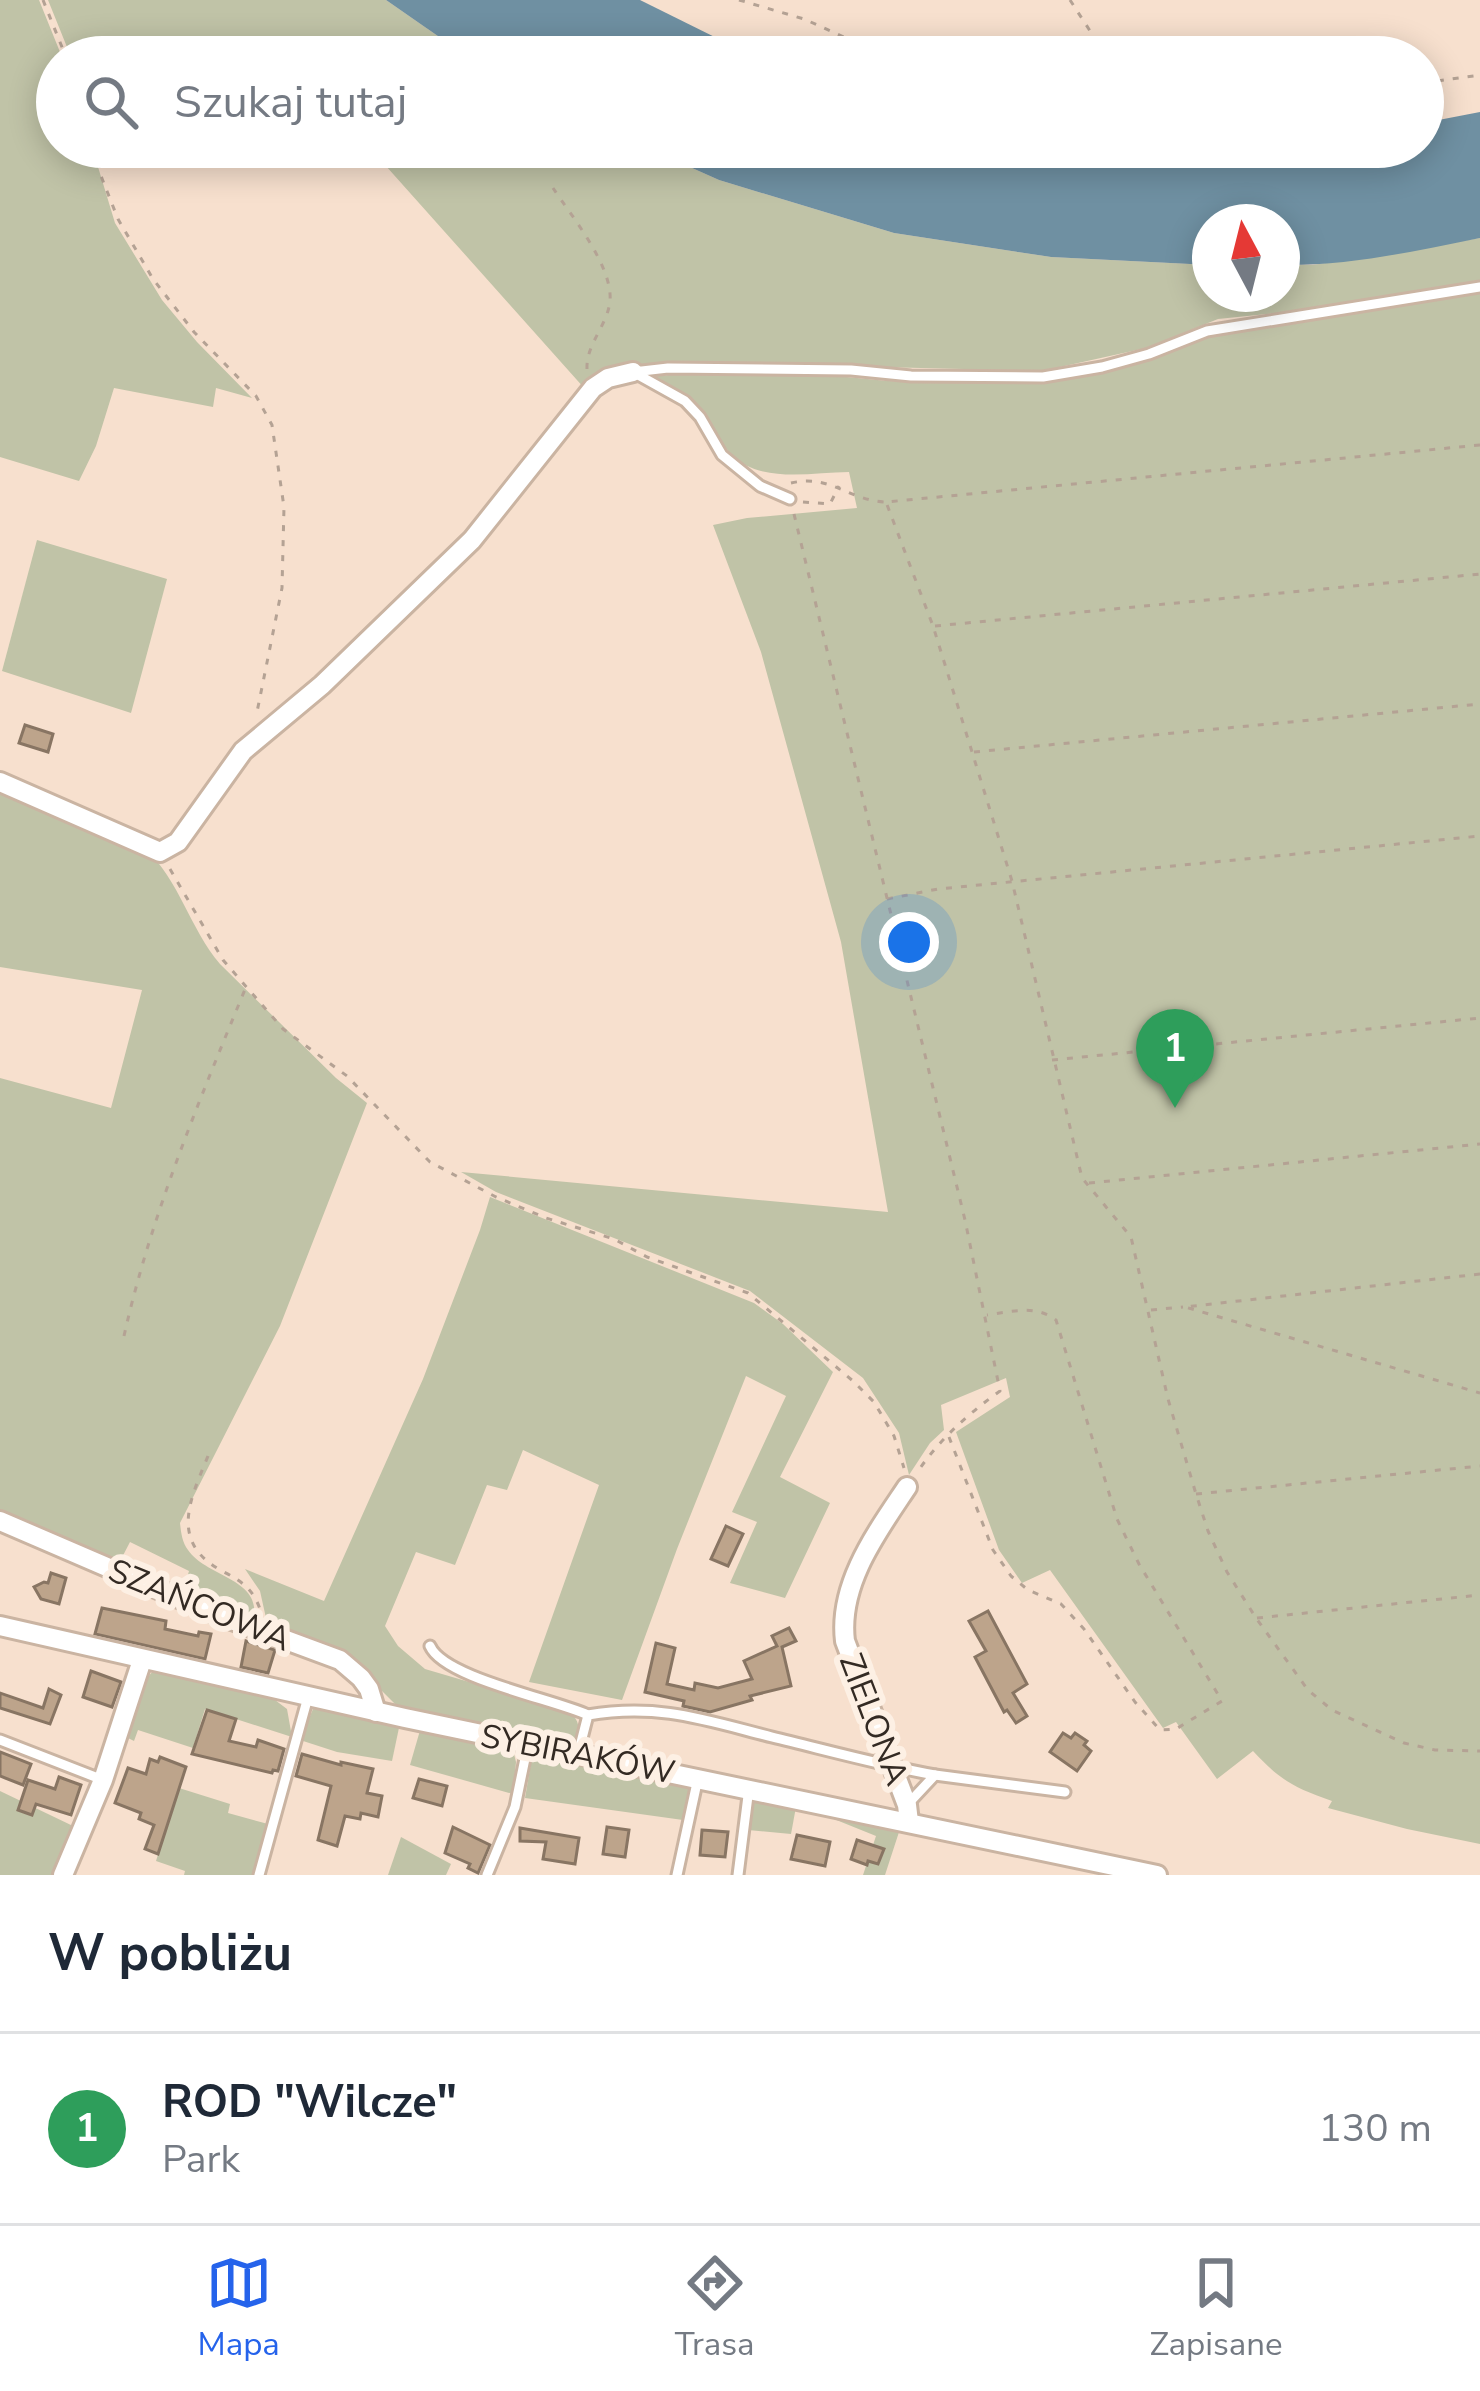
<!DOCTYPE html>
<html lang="pl">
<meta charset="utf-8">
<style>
body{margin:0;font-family:"Nunito Sans",sans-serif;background:#f6f6f7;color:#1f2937}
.compass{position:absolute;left:1192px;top:204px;width:108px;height:108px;border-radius:50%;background:#fff;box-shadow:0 6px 30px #0003;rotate:353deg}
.you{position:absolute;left:909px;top:942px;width:42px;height:42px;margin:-30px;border:9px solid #fff;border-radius:50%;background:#1a73e8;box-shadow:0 0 0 18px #1a73e833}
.badge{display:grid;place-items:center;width:78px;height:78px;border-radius:50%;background:#2563eb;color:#fff;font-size:39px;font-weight:700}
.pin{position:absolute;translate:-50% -99px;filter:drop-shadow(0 3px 6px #0008)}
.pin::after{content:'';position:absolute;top:63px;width:42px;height:36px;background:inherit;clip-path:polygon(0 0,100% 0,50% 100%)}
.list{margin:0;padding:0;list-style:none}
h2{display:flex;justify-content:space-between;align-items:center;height:156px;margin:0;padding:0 48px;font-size:51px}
h2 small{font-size:39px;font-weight:400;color:#747a83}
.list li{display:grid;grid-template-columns:78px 1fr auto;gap:36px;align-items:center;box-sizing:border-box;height:192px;padding:0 48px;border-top:3px solid #e0e1e3}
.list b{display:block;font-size:45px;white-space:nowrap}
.list p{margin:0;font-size:39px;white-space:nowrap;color:#747a83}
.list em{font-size:39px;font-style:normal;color:#747a83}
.icon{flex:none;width:66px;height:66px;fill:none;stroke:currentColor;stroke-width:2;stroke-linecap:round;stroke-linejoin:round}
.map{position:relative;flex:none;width:1480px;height:1875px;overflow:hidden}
.search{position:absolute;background:#fff;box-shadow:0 6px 30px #0003;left:36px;right:36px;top:36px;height:132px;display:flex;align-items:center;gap:30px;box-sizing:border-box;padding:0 42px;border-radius:66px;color:#747a83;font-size:45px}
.sheet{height:348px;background:#fff}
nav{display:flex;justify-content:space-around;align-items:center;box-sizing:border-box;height:168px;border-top:3px solid #e0e1e3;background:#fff;font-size:33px;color:#747a83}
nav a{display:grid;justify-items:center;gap:6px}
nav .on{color:#2563eb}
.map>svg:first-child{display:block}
</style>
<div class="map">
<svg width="1480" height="1875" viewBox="0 0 1480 1875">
<rect width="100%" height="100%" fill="#f7e0ce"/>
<g fill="#c0c3a7">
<path d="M0 0H39L62 57H57V147H92L115 223 162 300 197 342 252 398 216 388 213 407 114 388 96 446 79 481 0 457Z"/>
<path d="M48 0H386L468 57H280L268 48 254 57H71Z"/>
<path d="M369 147H645L719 180 894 233 1051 257 1210 265V294H1282V265H1313L1480 238V280L1296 311 1218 319 1146 348 1042 371 1004 375 963 369 663 362 628 367 585 389Z"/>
<path d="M1480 292V1844L1407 1829 1328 1808 1332 1801C1293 1787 1281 1781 1253 1751L1217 1779 1176 1722 1163 1728 1050 1570 1022 1583 999 1550 956 1432 1010 1397 1006 1378 941 1405 944 1430 930 1443 909 1475 899 1433 863 1378 750 1291 496 1192 461 1172 888 1212 841 942 761 652 713 525 747 518 857 508 849 472C816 472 777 481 745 465 722 454 716 424 698 406 684 392 666 385 649 377L688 373 826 375 888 381 985 383 1049 381 1135 363 1212 336Z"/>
<path d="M37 540 167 579 131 713 2 671Z"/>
<path d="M0 789 145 849C179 879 190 929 220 964L336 1078 367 1103 280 1326 180 1523C181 1532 182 1542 188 1550 207 1578 265 1578 253 1623L182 1595 189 1571 130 1542 116 1569 0 1510V1078L111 1108 142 990 0 967Z"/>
<path d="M490 1197 754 1303 783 1324 833 1372 780 1477 830 1503 785 1598 730 1583 757 1522 732 1512 786 1396 746 1376 677 1549 622 1700 529 1682 599 1485 523 1450 507 1490 487 1485 455 1565 416 1552 385 1626 398 1646 425 1669 568 1711C580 1720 580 1728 576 1741L569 1744 398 1707 366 1675 268 1627 260 1591 245 1569 324 1601 423 1379 480 1230Z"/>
<path d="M154 1670 275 1700 287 1709 292 1737 205 1709 193 1748 138 1730 134 1741 126 1737 146 1679Z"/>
<path d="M313 1709 348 1712 400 1723 392 1761 337 1752 300 1740Z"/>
<path d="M421 1727 512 1746 516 1762 513 1794 410 1765Z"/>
<path d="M540 1753 690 1786 683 1820 525 1798 532 1757Z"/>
<path d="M179 1788 230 1804 228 1813 268 1824 255 1875H184L185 1871 156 1861Z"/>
<path d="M0 1791 73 1826 52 1875H0Z"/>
<path d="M753 1799 796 1807 791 1834 748 1830Z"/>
<path d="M814 1811 897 1827 899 1832 885 1875H863L876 1836Z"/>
<path d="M401 1837 451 1864 446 1875H388Z"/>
</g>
<g fill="#6f90a2">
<path d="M386 0H640L755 57H468Z"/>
<path d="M1480 112V238C1415 251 1349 266 1282 265V222H1210V265L1051 257 894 233 719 180 645 147H1008L1046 154 1200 159 1277 147H1423V123Z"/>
</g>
<g fill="#bda48b" stroke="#887563" stroke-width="3">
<path d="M25 725 53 734 48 752 19 743Z"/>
<path d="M726 1526 743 1534 728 1566 711 1559Z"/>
<path d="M51 1573 66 1578 59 1604 41 1599 34 1587 44 1582 48 1583Z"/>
<path d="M102 1608 166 1621 165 1629 198 1636 199 1632 211 1634 205 1659 95 1634Z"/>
<path d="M988 1611 1027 1684 1013 1693 1027 1716 1016 1723 1007 1710 1004 1712 975 1657 986 1651 969 1621Z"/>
<path d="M789 1628 796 1641 782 1647 791 1686 750 1696 752 1700 710 1712 683 1706 684 1701 645 1692 656 1643 675 1648 667 1684 694 1690 695 1683 718 1688 752 1679 744 1661 777 1646 772 1636Z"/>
<path d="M246 1641 275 1650 268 1673 241 1667Z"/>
<path d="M91 1671 121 1682 112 1707 83 1697Z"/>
<path d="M49 1689 61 1695 50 1724 0 1708V1693L43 1708Z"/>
<path d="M207 1710 236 1719 229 1741 256 1747 258 1740 284 1749 278 1771 273 1770 272 1773 192 1754Z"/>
<path d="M1063 1733 1071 1738 1075 1733 1087 1741 1084 1745 1091 1751 1077 1771 1050 1752Z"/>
<path d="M0 1752 31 1764 23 1785 0 1776Z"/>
<path d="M302 1754 341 1765V1762L373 1769 367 1793 382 1796 378 1817 361 1813 360 1819 345 1816 337 1846 318 1840 331 1786 296 1776Z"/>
<path d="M160 1757 186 1767 158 1854 145 1849 154 1825 139 1819 141 1813 115 1803 128 1768 146 1774 150 1759 158 1762Z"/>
<path d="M59 1777 81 1785 71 1815 36 1804 32 1815 18 1810 28 1780 55 1789Z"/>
<path d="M419 1779 447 1786 442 1806 413 1798Z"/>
<path d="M453 1827 490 1845 478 1873 468 1868 470 1864 445 1853Z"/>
<path d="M607 1827 629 1830 625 1857 603 1854Z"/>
<path d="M520 1828 579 1838 575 1864 543 1859 546 1842 520 1841Z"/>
<path d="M702 1830 728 1832 725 1857 700 1855Z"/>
<path d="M797 1835 830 1842 825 1866 791 1859Z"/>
<path d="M857 1840 884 1849 878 1864 868 1861 867 1865 851 1859Z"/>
</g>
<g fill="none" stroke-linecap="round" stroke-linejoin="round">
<defs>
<g id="service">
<path d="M633 372 668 368 851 370 911 376 1043 377 1102 367 1149 354 1207 331 1480 287"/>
<path d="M633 372 685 401 700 417 722 455 760 486 790 499"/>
<path d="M430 1646C444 1678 553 1699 588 1715"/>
<path d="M0 1740 103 1780"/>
<path d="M578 1754 588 1715C658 1703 705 1720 772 1737 826 1750 880 1765 935 1775L907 1805"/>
<path d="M935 1775 1065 1792"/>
<path d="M259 1875 308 1697"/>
<path d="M487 1875 515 1807 528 1744"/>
<path d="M677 1875 698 1778"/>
<path d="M738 1875 749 1788"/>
</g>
<g id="minor">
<path d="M0 782 160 852 178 842 243 751 322 685 472 540 593 388 608 378 633 372"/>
<path d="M907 1487C877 1532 838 1584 845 1641L907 1805 909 1822"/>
<path d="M0 1521 216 1614 340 1660 361 1678 369 1689 376 1712"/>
<path d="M0 1626 405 1718 1157 1875"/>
<path d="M63 1875 103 1780 142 1660"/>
</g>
</defs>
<use href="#service" stroke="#cab4a2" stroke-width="15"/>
<use href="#minor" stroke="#cab4a2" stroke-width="24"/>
<g stroke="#b4a294" stroke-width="3" stroke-dasharray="6 9" stroke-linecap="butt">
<path d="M43 0 66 57"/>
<path d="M739 0 804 19 888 57"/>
<path d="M1070 0 1107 57"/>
<path d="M1423 83 1480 75"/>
<path d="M99 147 101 176 118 219 153 279 194 332 256 396 272 425 284 507 282 588 256 717"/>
<path d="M553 188C572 217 618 272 609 307 604 329 586 346 587 369"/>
<path d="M1480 445 886 502 933 626 1012 881 1082 1178 1131 1237 1168 1399 1196 1494 1208 1531 1227 1572 1256 1618 1308 1690 1332 1710 1404 1743 1435 1750 1480 1751"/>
<path d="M791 483C830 474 849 500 884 502"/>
<path d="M803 502 830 504 839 486"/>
<path d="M794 514 965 1220 1000 1391C968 1414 941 1438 918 1471"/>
<path d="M935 626 1480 574"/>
<path d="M974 752 1480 704"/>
<path d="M170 869 223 960 283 1029 347 1076 430 1162 496 1197 546 1218 614 1239 647 1257 748 1293 853 1381 874 1402 894 1436 904 1468"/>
<path d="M887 899 938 889 1480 836"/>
<path d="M1052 1060 1480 1018"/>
<path d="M1089 1183 1480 1144"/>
<path d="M1480 1274 1185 1307 1480 1393"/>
<path d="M1151 1310 1183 1307"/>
<path d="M124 1336C151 1215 199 1101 246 987"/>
<path d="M949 1437 993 1550 1011 1576 1028 1590 1061 1604 1084 1629 1135 1702 1160 1730 1176 1729 1222 1701 1139 1564 1117 1519 1056 1320C1035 1304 1011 1312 987 1315"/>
<path d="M208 1456C190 1500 168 1543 224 1572 243 1582 254 1590 261 1612"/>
<path d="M1196 1494 1480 1466"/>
<path d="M1257 1618 1480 1595"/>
</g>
<use href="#service" stroke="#fff" stroke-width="9"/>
<use href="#minor" stroke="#fff" stroke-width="18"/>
</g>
<g text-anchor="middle" stroke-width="12" stroke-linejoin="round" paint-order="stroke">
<g font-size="33" fill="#332a23" stroke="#fdf0e4">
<text transform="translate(200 1604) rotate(22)" y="12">SZAŃCOWA</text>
<text transform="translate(875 1719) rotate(69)" y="12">ZIELONA</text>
<text transform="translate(578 1753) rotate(11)" y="12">SYBIRAKÓW</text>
</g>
</g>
</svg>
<svg class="compass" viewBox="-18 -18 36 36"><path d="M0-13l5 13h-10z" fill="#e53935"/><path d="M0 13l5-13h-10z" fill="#747a83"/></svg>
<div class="you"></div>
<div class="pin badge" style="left:1175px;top:1108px;background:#2e9e5b">1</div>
<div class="search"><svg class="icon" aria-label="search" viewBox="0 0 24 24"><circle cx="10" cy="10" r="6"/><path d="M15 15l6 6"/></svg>Szukaj tutaj</div>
</div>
<section class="sheet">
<h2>W pobliżu<small></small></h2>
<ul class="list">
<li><span class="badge" style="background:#2e9e5b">1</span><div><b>ROD &quot;Wilcze&quot;</b><p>Park</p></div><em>130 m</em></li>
</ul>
</section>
<nav>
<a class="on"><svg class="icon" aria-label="map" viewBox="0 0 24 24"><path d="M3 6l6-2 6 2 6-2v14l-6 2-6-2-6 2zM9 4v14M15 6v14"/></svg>Mapa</a>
<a><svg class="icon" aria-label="directions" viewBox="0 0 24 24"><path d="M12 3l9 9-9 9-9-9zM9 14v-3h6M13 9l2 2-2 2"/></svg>Trasa</a>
<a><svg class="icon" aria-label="saved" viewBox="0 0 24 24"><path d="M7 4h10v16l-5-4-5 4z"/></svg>Zapisane</a>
</nav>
